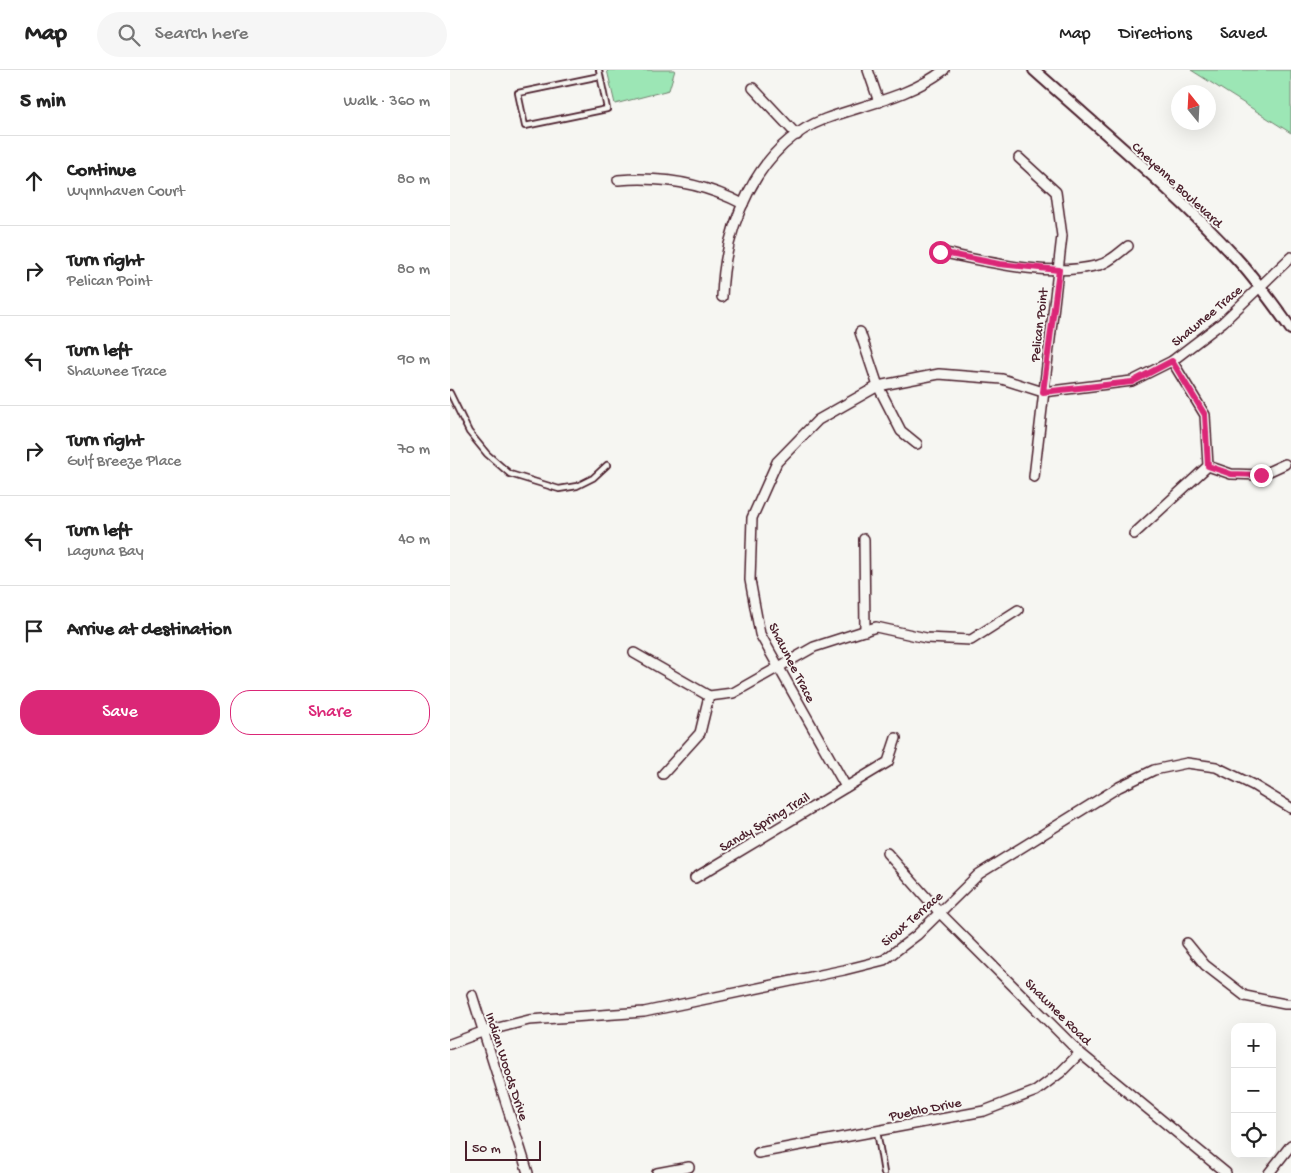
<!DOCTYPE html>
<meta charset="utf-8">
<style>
body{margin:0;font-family:"Gochi Hand",sans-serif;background:#f6f6f6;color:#222}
.controls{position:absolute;right:15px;bottom:15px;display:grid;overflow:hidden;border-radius:10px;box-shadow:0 5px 20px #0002}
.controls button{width:45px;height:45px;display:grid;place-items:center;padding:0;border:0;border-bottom:1px solid #e0e0e0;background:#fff;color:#222;font:25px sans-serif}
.compass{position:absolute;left:721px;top:15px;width:45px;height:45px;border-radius:50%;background:#fff;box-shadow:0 5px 20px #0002;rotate:342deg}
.scale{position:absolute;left:15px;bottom:12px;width:76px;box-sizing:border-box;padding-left:5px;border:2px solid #4a1f2b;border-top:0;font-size:14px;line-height:18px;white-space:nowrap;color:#4a1f2b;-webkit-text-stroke:4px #f6f6f2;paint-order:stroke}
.stop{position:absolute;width:15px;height:15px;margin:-11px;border:4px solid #db2777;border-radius:50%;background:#fff}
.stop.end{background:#db2777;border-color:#fff;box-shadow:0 1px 5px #0008}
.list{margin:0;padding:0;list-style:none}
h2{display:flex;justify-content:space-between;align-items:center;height:65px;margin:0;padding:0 20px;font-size:21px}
h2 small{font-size:16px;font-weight:400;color:#767676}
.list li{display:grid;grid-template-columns:32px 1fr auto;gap:15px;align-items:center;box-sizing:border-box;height:90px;padding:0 20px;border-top:1px solid #e0e0e0}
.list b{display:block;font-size:19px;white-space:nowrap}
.list p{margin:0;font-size:16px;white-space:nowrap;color:#767676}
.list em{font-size:16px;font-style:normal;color:#767676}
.actions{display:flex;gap:10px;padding:15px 20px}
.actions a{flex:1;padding:11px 0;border:1px solid #db2777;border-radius:20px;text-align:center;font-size:18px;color:#db2777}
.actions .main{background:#db2777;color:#fff}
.icon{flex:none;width:28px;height:28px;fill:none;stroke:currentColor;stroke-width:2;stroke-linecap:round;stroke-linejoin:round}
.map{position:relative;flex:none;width:841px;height:1103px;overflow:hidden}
header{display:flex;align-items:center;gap:30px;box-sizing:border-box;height:70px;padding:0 25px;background:#fff;border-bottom:1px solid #e0e0e0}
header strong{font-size:24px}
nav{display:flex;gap:28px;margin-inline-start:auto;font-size:18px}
.search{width:350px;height:45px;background:#f6f6f6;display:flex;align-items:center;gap:12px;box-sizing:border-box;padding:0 18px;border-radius:28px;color:#767676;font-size:19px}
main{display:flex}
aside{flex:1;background:#fff}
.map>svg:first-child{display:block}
</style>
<header>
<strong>Map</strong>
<div class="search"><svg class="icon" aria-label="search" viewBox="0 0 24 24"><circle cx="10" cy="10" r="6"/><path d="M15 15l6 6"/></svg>Search here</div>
<nav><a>Map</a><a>Directions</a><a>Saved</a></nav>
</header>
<main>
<aside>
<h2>5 min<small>Walk · 360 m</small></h2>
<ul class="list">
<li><svg class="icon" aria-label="ahead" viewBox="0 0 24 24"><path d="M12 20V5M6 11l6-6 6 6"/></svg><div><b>Continue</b><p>Wynnhaven Court</p></div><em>80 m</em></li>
<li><svg class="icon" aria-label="right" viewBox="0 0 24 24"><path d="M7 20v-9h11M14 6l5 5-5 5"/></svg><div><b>Turn right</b><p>Pelican Point</p></div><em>80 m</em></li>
<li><svg class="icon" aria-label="left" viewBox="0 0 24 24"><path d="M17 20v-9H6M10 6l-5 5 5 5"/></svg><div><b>Turn left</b><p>Shawnee Trace</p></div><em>90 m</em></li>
<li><svg class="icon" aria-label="right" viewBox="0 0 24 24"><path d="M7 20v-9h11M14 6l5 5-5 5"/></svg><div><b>Turn right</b><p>Gulf Breeze Place</p></div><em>70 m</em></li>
<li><svg class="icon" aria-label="left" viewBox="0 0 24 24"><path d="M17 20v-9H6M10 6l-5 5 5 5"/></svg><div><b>Turn left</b><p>Laguna Bay</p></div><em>40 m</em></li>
<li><svg class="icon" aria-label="arrive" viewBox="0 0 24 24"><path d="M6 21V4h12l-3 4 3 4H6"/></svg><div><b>Arrive at destination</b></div></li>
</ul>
<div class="actions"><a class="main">Save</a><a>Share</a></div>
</aside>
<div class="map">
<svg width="841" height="1103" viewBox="0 0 841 1103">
<rect width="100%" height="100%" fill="#f6f6f2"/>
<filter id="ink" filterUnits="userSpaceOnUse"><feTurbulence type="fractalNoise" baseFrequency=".02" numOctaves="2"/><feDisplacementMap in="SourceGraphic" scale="10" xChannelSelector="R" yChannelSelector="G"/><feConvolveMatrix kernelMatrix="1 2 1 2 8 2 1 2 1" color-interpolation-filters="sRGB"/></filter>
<g filter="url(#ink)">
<g fill="#9ce6b5" stroke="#738270">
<path d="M157 0H225L219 20 165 34Z"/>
<path d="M741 0H841V63Z"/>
</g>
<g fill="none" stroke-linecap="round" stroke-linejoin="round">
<defs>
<g id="service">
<path d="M149 0 157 39 75 56 68 23 150 6"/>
<path d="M0 323 19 362 37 384 60 404 109 419 127 416 143 408 157 395"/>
<path d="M427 1061 434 1103"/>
</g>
<g id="minor">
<path d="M418 0 429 32"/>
<path d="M303 18 347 65"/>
<path d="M569 88 606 122 612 166 584 407"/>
<path d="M168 110C213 106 253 113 293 134"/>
<path d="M490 182C539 192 599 208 649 195 659 193 670 182 678 176"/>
<path d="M272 227C274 159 306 75 375 49 416 34 459 27 494 0"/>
<path d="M410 262 428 316 451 361 467 374"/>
<path d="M758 396 781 404 811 405 835 394"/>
<path d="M684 464 758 396 755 345 722 291"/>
<path d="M414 469 415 561"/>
<path d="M184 583 259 626 283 623 364 577 426 557 476 568 521 570 568 540"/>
<path d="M213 704 250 663 259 626"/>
<path d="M396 717 310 564 300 510 302 448 327 392 368 350 428 316 489 304 552 309 593 322 682 311 722 291 773 252 841 187"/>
<path d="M437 783 490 843 630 983 776 1103"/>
<path d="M245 808 438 692 446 668"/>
<path d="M737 873 755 895 795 926 835 934H841"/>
<path d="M22 925 78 1103"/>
<path d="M0 974 32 962 79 950 194 942 394 900 434 890 467 865 529 804 669 717 704 700 737 693 766 697 803 715 841 738"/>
<path d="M308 1083 534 1041 586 1021 610 1003 630 983"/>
<path d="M207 1103 239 1097"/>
<path d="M819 1103 841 1075"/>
</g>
<path id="tertiary" d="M584 0C653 62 725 121 787 189 807 211 824 235 841 259"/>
</defs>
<use href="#service" stroke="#4a1f2b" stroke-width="8"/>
<use href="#minor" stroke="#4a1f2b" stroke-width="12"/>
<use href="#tertiary" stroke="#4a1f2b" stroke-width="14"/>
<use href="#service" stroke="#f6f6f2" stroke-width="4.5"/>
<use href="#minor" stroke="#f6f6f2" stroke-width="9"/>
<use href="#tertiary" stroke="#f6f6f2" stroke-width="10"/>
</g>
</g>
<g fill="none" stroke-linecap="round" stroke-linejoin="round" filter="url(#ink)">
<path stroke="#db2777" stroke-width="6" d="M490 182 549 194 609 200 593 322 682 312 722 291 755 345 758 396 781 404 811 405"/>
</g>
<g text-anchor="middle" stroke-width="4" stroke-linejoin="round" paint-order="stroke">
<g font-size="14" fill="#4a1f2b" stroke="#f6f6f2">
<text transform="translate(728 114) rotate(43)" y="5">Cheyenne Boulevard</text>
<text transform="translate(756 245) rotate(-40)" y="5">Shawnee Trace</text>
<text transform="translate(588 255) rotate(-83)" y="5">Pelican Point</text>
<text transform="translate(343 592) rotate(63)" y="5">Shawnee Trace</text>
<text transform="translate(314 751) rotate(-31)" y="5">Sandy Spring Trail</text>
<text transform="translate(461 848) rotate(-41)" y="5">Sioux Terrace</text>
<text transform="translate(609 941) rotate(45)" y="5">Shawnee Road</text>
<text transform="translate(58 996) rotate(72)" y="5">Indian Woods Drive</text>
<text transform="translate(475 1038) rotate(-11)" y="5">Pueblo Drive</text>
</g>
</g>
</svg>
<div class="controls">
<button>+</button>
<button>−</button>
<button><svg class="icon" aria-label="locate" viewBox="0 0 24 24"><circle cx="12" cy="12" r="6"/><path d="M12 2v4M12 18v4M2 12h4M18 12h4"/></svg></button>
</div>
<svg class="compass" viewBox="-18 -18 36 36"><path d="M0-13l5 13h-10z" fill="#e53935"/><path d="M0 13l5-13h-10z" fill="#767676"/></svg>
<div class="scale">50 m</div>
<div class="stop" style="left:490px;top:182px"></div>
<div class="stop end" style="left:811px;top:405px"></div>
</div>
</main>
